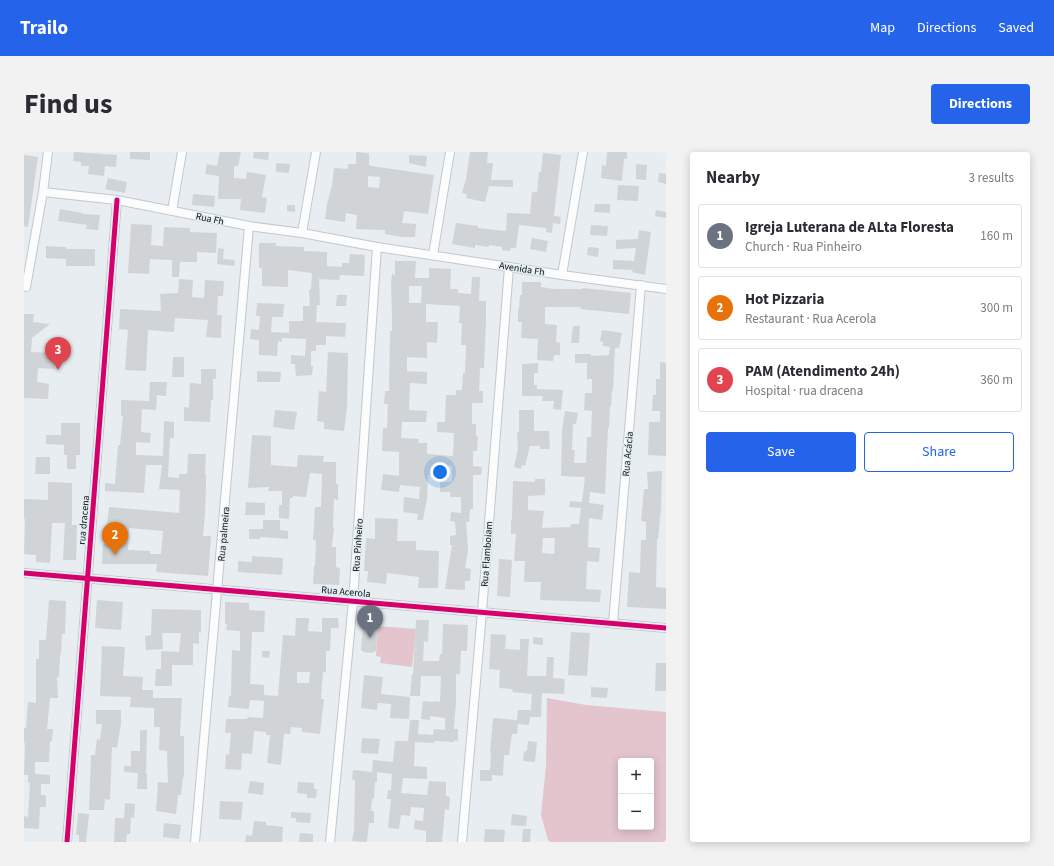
<!DOCTYPE html>
<meta charset="utf-8">
<style>
body{margin:0;font-family:"Source Sans 3",sans-serif;background:#f2f2f3;color:#2b2b33}
.controls{position:absolute;right:12px;bottom:12px;display:grid;overflow:hidden;border-radius:4px;box-shadow:0 2px 10px #0003}
.controls button{width:36px;height:36px;display:grid;place-items:center;padding:0;border:0;border-bottom:1px solid #e1e1e2;background:#fff;color:#2b2b33;font:20px sans-serif}
.you{position:absolute;left:416px;top:320px;width:14px;height:14px;margin:-10px;border:3px solid #fff;border-radius:50%;background:#1a73e8;box-shadow:0 0 0 6px #1a73e833}
.badge{display:grid;place-items:center;width:26px;height:26px;border-radius:50%;background:#2563eb;color:#fff;font-size:13px;font-weight:700}
.pin{position:absolute;translate:-50% -33px;filter:drop-shadow(0 1px 2px #0008)}
.pin::after{content:'';position:absolute;top:21px;width:14px;height:12px;background:inherit;clip-path:polygon(0 0,100% 0,50% 100%)}
.list{margin:0;padding:0;list-style:none}
h2{display:flex;justify-content:space-between;align-items:center;height:52px;margin:0;padding:0 16px;font-size:17px}
h2 small{font-size:13px;font-weight:400;color:#7c7c81}
.list li{display:grid;grid-template-columns:26px 1fr auto;gap:12px;align-items:center;box-sizing:border-box;height:64px;margin:0 8px 8px;padding:0 8px;border:1px solid #e1e1e2;border-radius:4px}
.list b{display:block;font-size:15px;white-space:nowrap}
.list p{margin:0;font-size:13px;white-space:nowrap;color:#7c7c81}
.list em{font-size:13px;font-style:normal;color:#7c7c81}
.actions{display:flex;gap:8px;padding:12px 16px}
.actions a{flex:1;padding:9px 0;border:1px solid #2563eb;border-radius:4px;text-align:center;font-size:14px;color:#2563eb}
.actions .main{background:#2563eb;color:#fff}
.map{position:relative;flex:none;width:642px;height:690px;overflow:hidden;border-radius:4px}
header{display:flex;align-items:center;gap:24px;box-sizing:border-box;height:56px;padding:0 20px;background:#2563eb;color:#fff}
header strong{font-size:19px}
nav{display:flex;gap:22px;margin-inline-start:auto;font-size:14px}
.intro{display:flex;align-items:center;justify-content:space-between;box-sizing:border-box;height:96px;padding:0 24px}
h1{margin:0;font-size:28px}
.button{padding:10px 18px;border-radius:4px;background:#2563eb;color:#fff;font-size:14px;font-weight:700}
main{display:flex;gap:24px;padding:0 24px}
aside{flex:1;background:#fff;border-radius:4px;box-shadow:0 2px 10px #0003}
.map>svg:first-child{display:block}
</style>
<header>
<strong>Trailo</strong>
<nav><a>Map</a><a>Directions</a><a>Saved</a></nav>
</header>
<div class="intro"><h1>Find us</h1><a class="button">Directions</a></div>
<main>
<div class="map">
<svg width="642" height="690" viewBox="0 0 642 690">
<rect width="100%" height="100%" fill="#e7edf0"/>
<g fill="#e4c5ce" fill-rule="evenodd">
<path d="M354 474 392 477 388 515 356 511 357 505 352 504Z"/>
<path d="M523 546 562 553 642 560V690H526L524 688 517 663 522 613ZM597 609H627V675H597Z"/>
</g>
<g fill="#d0d4d7" fill-rule="evenodd">
<path d="M50 0 93 3 92 15 81 14 80 24 64 22 65 14H57V10L49 9Z"/>
<path d="M106 0H126V8L106 7Z"/>
<path d="M196 0H217L214 14H210V26L222 27 223 20 242 23 238 45 243 46 241 61 216 58 217 47H194L195 24 181 22 183 12 193 14Z"/>
<path d="M230 0H245L244 8 229 6Z"/>
<path d="M332 0 345 1V13L347 14 410 23 404 62 380 59 378 71 392 72 391 85H378L361 82V78L332 77 333 63 322 61 321 70 301 67 303 52 308 33 310 16 324 17V12H332ZM344 24 356 25 355 36 344 35Z"/>
<path d="M446 0H464L463 11H469L467 28H489V35L465 34 461 50 442 46 443 42 438 41 442 27Z"/>
<path d="M583 0H603V7H600L598 29 577 26 578 13 582 14Z"/>
<path d="M519 1 537 3 530 64 537 65 536 72 529 71 528 81 522 80V76L495 73 492 96H487L486 99 478 98V95L465 93V95L451 93V96L428 92 432 71 454 74V76L482 79 483 61 506 62 508 40H513L515 20H517Z"/>
<path d="M0 3 14 5 4 75 0 74Z"/>
<path d="M385 3 403 4 402 15 385 11Z"/>
<path d="M252 11 266 12 265 21 252 20Z"/>
<path d="M612 12 623 13 622 28 612 27Z"/>
<path d="M635 21 642 22V32L634 30Z"/>
<path d="M84 26 103 30 101 41 81 37Z"/>
<path d="M594 33 615 34 614 49 593 48Z"/>
<path d="M169 42 191 44 190 55 168 53Z"/>
<path d="M571 52H586V61L570 60Z"/>
<path d="M263 53H271V60L263 59Z"/>
<path d="M36 57 59 61V62L76 63 74 78 62 77 63 73 34 69Z"/>
<path d="M632 58 642 60V66L631 64Z"/>
<path d="M107 72 128 73 127 93 139 94 140 75 166 76V80L193 81 192 101 173 100V110H156L155 125H148V108L126 107 125 122 104 121Z"/>
<path d="M567 73 584 74 583 84 566 83Z"/>
<path d="M615 78 627 80 621 123 608 120 609 118 589 117V108L610 109 612 96 592 97V88L614 87Z"/>
<path d="M508 86 524 89 522 100 506 97Z"/>
<path d="M235 91H252V94L280 95V99L303 100V114L318 115V111H325L326 102 341 103 340 124 316 123 315 128 295 127 296 153H293L292 170 322 171 321 185 302 184V193H292V199H287V214H289L288 223 272 224 271 212H267V203L281 204 282 187 258 186V190L254 189 253 204 235 203V188L226 187 227 177 235 178 236 164H232L233 151 260 152 259 165H248L247 180 265 181V169H279V154H286L285 138 287 137 288 121 264 118V135L238 134V116H235Z"/>
<path d="M22 94 42 95V97H71V114H42V107L22 106Z"/>
<path d="M564 95 575 96 574 105 563 103Z"/>
<path d="M194 96 200 97 199 107 211 108 210 114 193 112Z"/>
<path d="M371 109H392L391 126H405V116L427 117 426 137H434V141L447 142 448 125H456L455 149H462V169L460 216H456L455 239H459V251H448V272H452V284H454L453 299H449V314L458 315 457 323H449V357H446L445 370H442L444 399 441 416 447 417 446 429H441V438L421 437 428 393H426V384L432 383 431 370 426 369 427 360 437 361V345H426V340H416V330H428V314L412 313 411 325 404 323 403 347 399 368H393L394 362 379 360 380 345 395 347 396 335 376 333 375 340 357 338 359 322 375 324V300L358 299 359 276H363L364 252H360L361 239H365L366 179H368V165L367 132 368 122 371 123ZM385 134H398L397 151H385ZM402 152 436 154 435 171H438L437 193H442L441 221H439L438 238H432V243H422L421 270H413V280L430 281 429 304 403 302V291H394L395 287 377 286 378 270H402L403 259 385 258 386 231 403 232V220L383 219V205L403 206V190L413 191 414 170H402Z"/>
<path d="M155 127 169 128 168 145 180 146 181 128 200 129 199 144H194L193 163H198L197 186 182 185 184 168 151 166 150 180 124 178 122 219 101 218 104 178 95 177 96 157 137 159 136 142 154 141Z"/>
<path d="M498 130H517V135L530 137H558L559 136 607 141 605 162 556 157 557 155H521V172L533 173 532 190 536 191V203H530L529 209 513 208 514 187 497 186 498 170H494V157H495L496 143H498Z"/>
<path d="M313 143H323L322 154H312Z"/>
<path d="M0 162H10L9 170 26 172 8 186 7 200 31 201 30 217 14 216 13 230 25 232 24 247 0 246Z"/>
<path d="M549 174H556L555 191H547Z"/>
<path d="M578 178 598 181 595 196H591L589 239H588L587 254H586L585 276H584L581 342 566 340 565 351 580 353 578 368 565 366 564 395 576 396 575 410 563 409 562 437 577 438 576 450 516 448 517 430H500L501 409H490L492 382H487V368H488L489 329 511 330V327H521V343L504 344V358L520 359 518 376 546 375 547 372H555L557 356 545 355 546 349 558 350 561 325 537 324 538 278 541 259 554 261 552 272H549L548 298H551L550 311H562L563 285H567L568 259 560 258 561 241H568V227H563V211H551V202H567V204L585 203 586 195 579 194V190L576 189ZM519 386H531L530 402 518 401Z"/>
<path d="M304 200 324 201 323 256 320 279 300 277V270L293 269 295 239 302 240Z"/>
<path d="M149 205H160V225H148Z"/>
<path d="M636 210 642 211V304L624 303 625 270H636V259H628L629 243H632V227H636Z"/>
<path d="M514 211V221H510V233H513V237L539 238 537 258 529 257 530 249H518L519 244H498V212Z"/>
<path d="M177 217H192V227H189V248H187L186 270 160 269V255L165 256 166 231 177 232Z"/>
<path d="M233 219 257 220 256 230H233Z"/>
<path d="M126 230H143L142 244 133 243 132 258 118 257 117 280 127 281 126 291 112 290V303L139 304 140 269 150 270V286H146L144 325 155 326V322H163L164 302H182L181 322H182V335L181 362 179 384H187L184 424 132 420 133 412H78L79 392H81L85 355 155 361 156 338 135 337 138 313H122L120 341 81 339V331L91 332 94 293H96L99 264H97V248L125 249ZM105 376 139 379 137 402H126V399L104 398Z"/>
<path d="M251 258 273 260 270 278 249 275Z"/>
<path d="M495 258H510V279H525L526 297H516V294H506L501 314 498 313 497 317 490 315 494 297 493 280H495Z"/>
<path d="M37 271H56V303H52V317H43V303H40V293L22 292V283H37Z"/>
<path d="M228 283 247 284V313L273 315 274 303 300 304 299 310H312V332H314V348L310 347 309 376H310L308 395H312V415L316 416 315 433 289 432 290 414H291L292 388H289L291 355H297L298 322 286 321 282 345 269 344V346H266L265 367 255 366V353H258V339H244L245 335 224 336Z"/>
<path d="M12 305H26V322H11Z"/>
<path d="M638 319 637 357 634 387H633L632 435 642 436V457L603 455 605 420 616 421 617 388H622V370L617 369 620 337H624L623 320Z"/>
<path d="M24 330 48 331V373H53L52 408H39L41 371H28L26 411 12 410V403L0 402 1 367H0V347L24 348Z"/>
<path d="M222 350 241 351V363H221Z"/>
<path d="M351 366 374 367 373 389H392V398L415 399 414 436H394L395 425 363 421 362 432 343 430 344 419H340L342 386 351 387Z"/>
<path d="M239 368H256V378L264 379V387L236 385V387H225V377H239Z"/>
<path d="M228 404 259 406 258 423 214 420V409L228 410Z"/>
<path d="M475 407 488 408 486 445 473 444Z"/>
<path d="M25 448 42 449 41 482H38L37 503H36L35 525H33L34 546H26L23 577H29L28 589H26L25 610H11V622L26 623V632H17V643H22V655H16L15 677 0 676V664L4 665 6 631H4V623H0L1 591H0V576H2L4 550 12 551V507H15V488H22Z"/>
<path d="M73 448 99 450 97 478 71 476Z"/>
<path d="M201 450 225 451V458L241 459 240 480H228L226 532 240 533V543L254 544 259 483 271 484 272 466H285L284 479 298 480V466H314L315 476H307L306 499H302V520H299L297 547H300L296 582 278 580V576L267 575 266 582H260L257 613 243 611 246 583H242V580L230 579 228 602 218 601 217 618 201 617 202 602 205 603 207 581H201L202 567H223L224 565 239 566 240 549 226 548 225 557 204 555 205 544H207L208 498 216 499V479L202 478 203 472H201ZM273 520H286L285 531H273Z"/>
<path d="M128 457 177 458V480H175V492L169 491V513H148V534H131L132 517H137V499L155 500 157 481H138L139 497 122 498 121 484 127 483Z"/>
<path d="M392 468H405L404 490 400 489 399 509H415L416 502H418L419 472 444 473 443 499H437L436 522H432V551L430 575V577H434V589L430 588V590L411 589 410 591 391 590 390 614 403 615V627L379 626 377 641 403 643 405 629 422 630V644L426 645 425 658 421 657 418 690H402V679L390 677 391 668 399 669 400 656 387 655 386 664 377 663 375 677 364 676 367 647H363L364 638H367L368 622 353 620V630H351L350 647H348L347 659H350V671H345L343 690 328 689 330 678 331 628H328L329 618 348 620 349 608 369 610 371 589H384L386 568H395L394 582 409 583 410 577 421 578V566L406 564V568L397 567 399 549 411 550V549L416 550 417 524H397L396 544H386L388 522H389Z"/>
<path d="M339 474H354L352 499 348 501 340 500 337 498Z"/>
<path d="M547 480 566 481 563 524 544 523Z"/>
<path d="M467 482 482 483 481 497 496 498V487H505L503 524H522L523 505H530L529 526 541 527 540 542 518 541 517 565H506L505 573 494 572 493 582H488L485 603H480L479 624 468 623V629H456V618H466L467 601H466L469 566 493 568 494 558H507L508 542 489 540 488 537 475 536 476 518 465 517Z"/>
<path d="M509 485 519 486V493L509 492Z"/>
<path d="M78 494 101 495 99 524 119 525 118 538H129V546H158L156 584H160V625H159L157 643H154L152 662 132 659 134 630 144 631 143 599 135 598 136 575H130V556L106 555 107 545 76 544Z"/>
<path d="M238 499H246L245 506 238 505Z"/>
<path d="M632 511H642V539H631Z"/>
<path d="M340 523 359 525 357 542 386 545 385 567 366 566 367 552 354 551 353 558 337 556Z"/>
<path d="M567 535 584 536 583 546 567 545Z"/>
<path d="M72 558H97V572L93 596 88 595 86 648 81 647 80 658H65L67 603H71L73 587 76 588 78 572H72Z"/>
<path d="M116 578H123L122 622H123V637H113L114 621 100 620V614H107V599H116Z"/>
<path d="M338 586 356 587 354 602 337 601Z"/>
<path d="M504 589 513 590 511 610 499 609 500 600 503 599Z"/>
<path d="M226 629 240 631 239 643 224 641Z"/>
<path d="M274 630 290 631V637H293L292 646H283V642L273 641Z"/>
<path d="M196 649 219 650 217 668 195 667Z"/>
<path d="M101 651 111 652 110 666 107 665 106 682H103L102 690H90L91 666H100Z"/>
<path d="M267 660 287 661 286 671 272 670V666H267Z"/>
<path d="M54 661 65 662 62 690H55V683H52Z"/>
<path d="M488 662 503 664 502 674 487 673Z"/>
<path d="M230 669 242 670V673L259 675 258 690H221L222 683 228 684Z"/>
<path d="M140 671 157 673 155 687 139 685Z"/>
<path d="M461 677 481 678 480 690H460Z"/>
<path d="M499 677H507L506 690H498Z"/>
<path d="M276 681 289 682V690H275Z"/>
</g>
<g fill="none" stroke-linecap="round" stroke-linejoin="round">
<defs>
<g id="street">
<path d="M19 40 93 48 225 74 278 81 353 95 538 123 642 137"/>
<path d="M148 59 158 0"/>
<path d="M278 81 292 0"/>
<path d="M409 103 426 0"/>
<path d="M538 123 559 0"/>
<path d="M2 135 19 40 24 0"/>
<path d="M0 421 642 476"/>
<path d="M589 471 617 133"/>
<path d="M43 690 93 48"/>
<path d="M171 690 225 74"/>
<path d="M306 690 329 449 353 95"/>
<path d="M438 690 458 460 485 115"/>
</g>
</defs>
<use href="#street" stroke="#c3c8ca" stroke-width="10"/>
<use href="#street" stroke="#fbfcfd" stroke-width="8"/>
<defs>
<g id="cycleway">
<path d="M0 421 642 476"/>
<path d="M43 690 93 48"/>
</g>
</defs>
<use href="#cycleway" stroke="#e3eef4" stroke-width="8"/>
<use href="#cycleway" stroke="#d6006c" stroke-width="5"/>
</g>
<g text-anchor="middle" stroke-width="3" stroke-linejoin="round" paint-order="stroke">
<g font-size="10" fill="#0d1012" stroke="#e3eef4">
<text transform="translate(186 66) rotate(12)" y="4">Rua Fh</text>
<text transform="translate(498 116) rotate(9)" y="4">Avenida Fh</text>
<text transform="translate(603 302) rotate(-85)" y="4">Rua Acácia</text>
<text transform="translate(59 368) rotate(-85)" y="4">rua dracena</text>
<text transform="translate(199 382) rotate(-85)" y="4">Rua palmeira</text>
<text transform="translate(333 393) rotate(-86)" y="4">Rua Pinheiro</text>
<text transform="translate(462 402) rotate(-86)" y="4">Rua Flamboiam</text>
<text transform="translate(322 439) rotate(5)" y="4">Rua Acerola</text>
</g>
</g>
</svg>
<div class="controls">
<button>+</button>
<button>−</button>
</div>
<div class="you"></div>
<div class="pin badge" style="left:346px;top:486px;background:#6b7280">1</div>
<div class="pin badge" style="left:91px;top:403px;background:#e8710a">2</div>
<div class="pin badge" style="left:34px;top:218px;background:#e0444e">3</div>
</div>
<aside>
<h2>Nearby<small>3 results</small></h2>
<ul class="list">
<li><span class="badge" style="background:#6b7280">1</span><div><b>Igreja Luterana de ALta Floresta</b><p>Church · Rua Pinheiro</p></div><em>160 m</em></li>
<li><span class="badge" style="background:#e8710a">2</span><div><b>Hot Pizzaria</b><p>Restaurant · Rua Acerola</p></div><em>300 m</em></li>
<li><span class="badge" style="background:#e0444e">3</span><div><b>PAM (Atendimento 24h)</b><p>Hospital · rua dracena</p></div><em>360 m</em></li>
</ul>
<div class="actions"><a class="main">Save</a><a>Share</a></div>
</aside>
</main>
